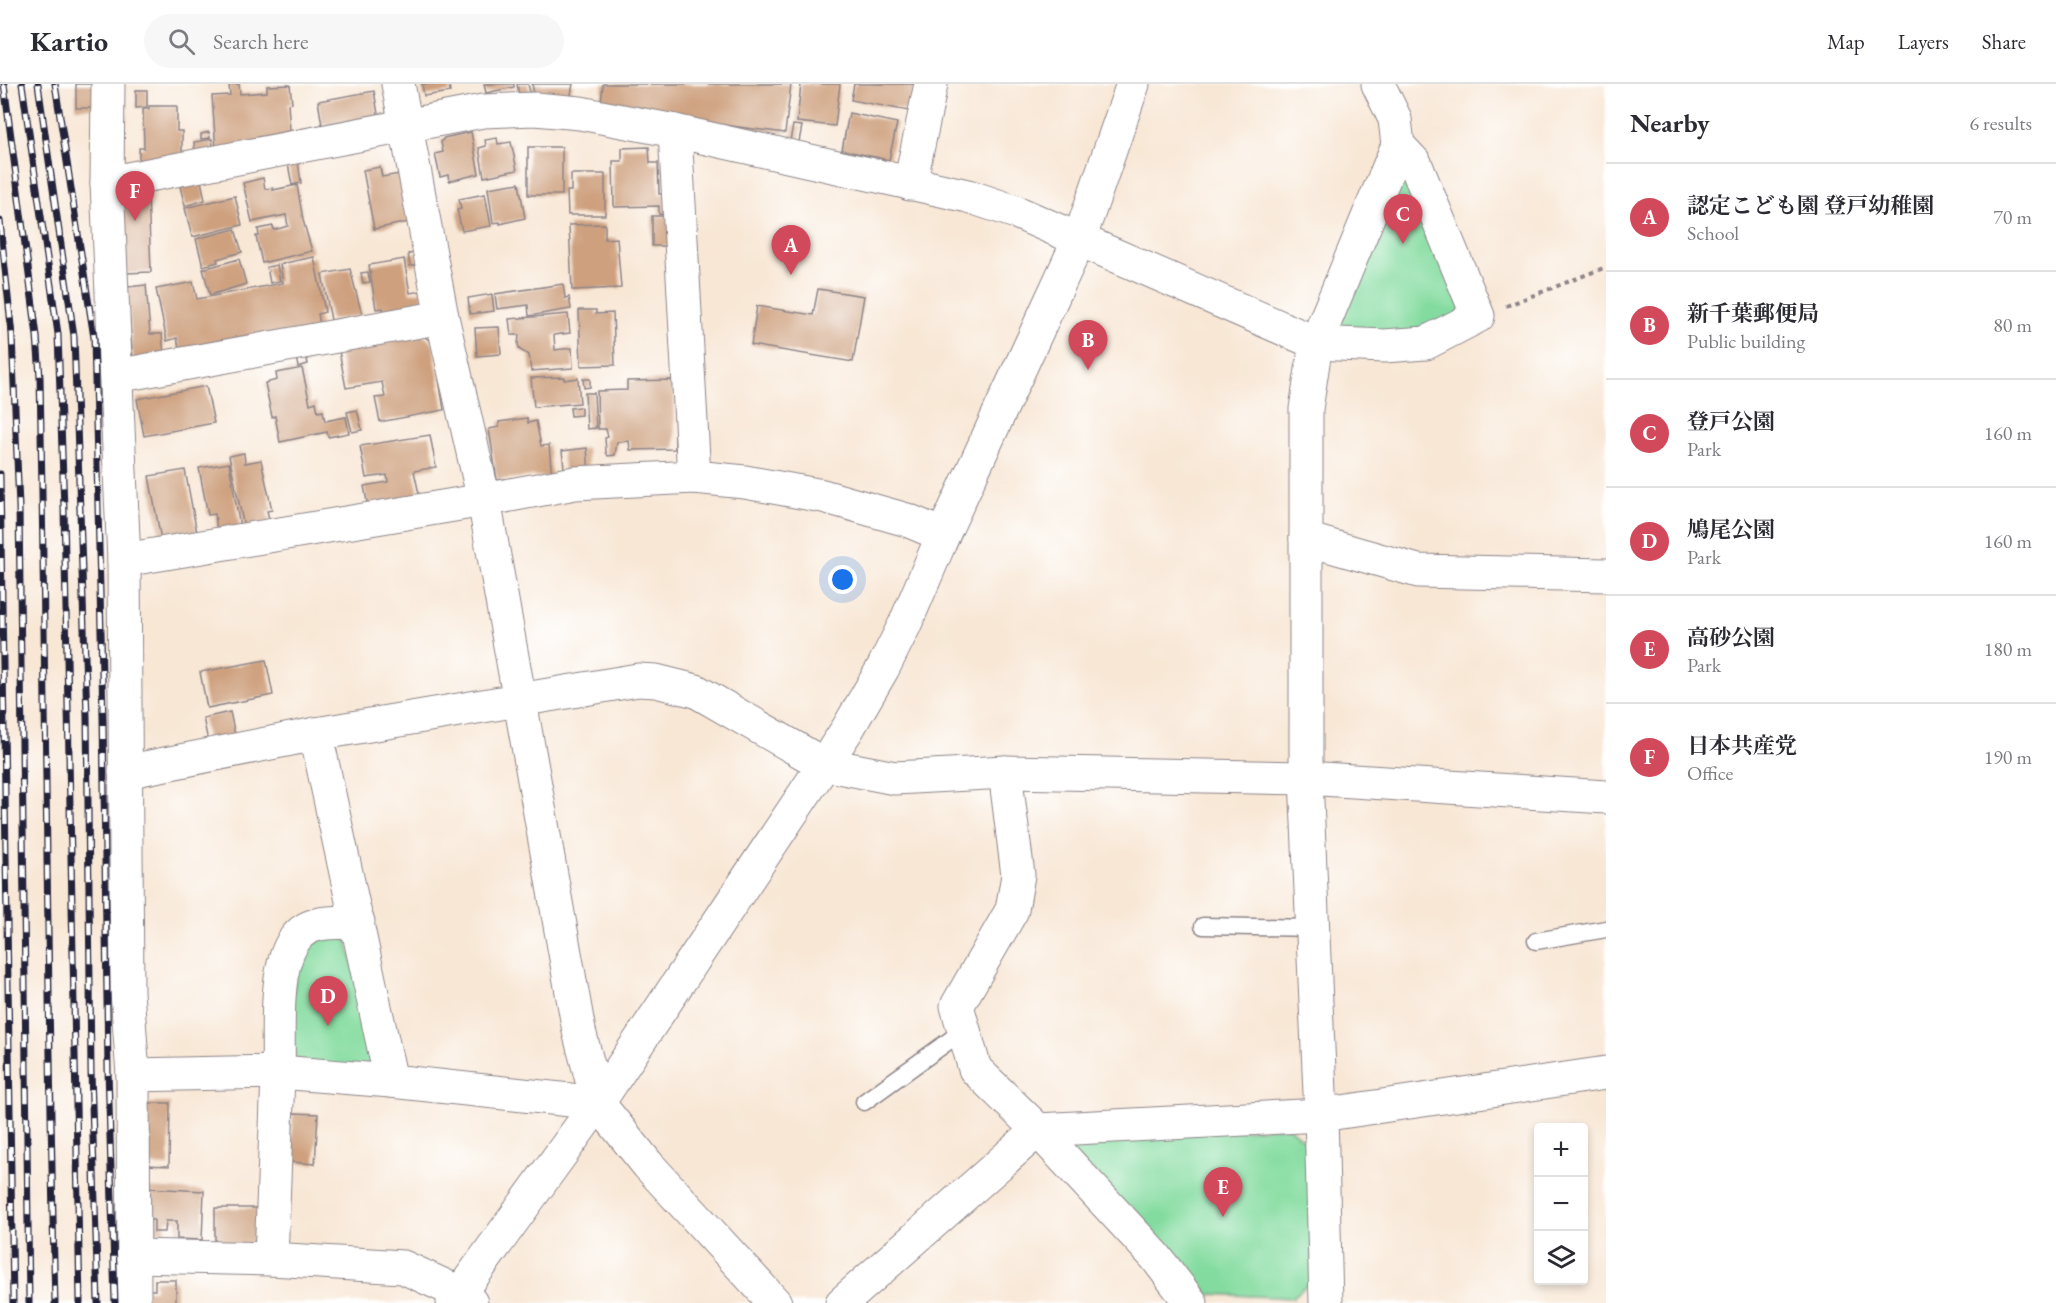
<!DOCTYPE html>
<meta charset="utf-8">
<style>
body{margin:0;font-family:"EB Garamond","Noto Serif JP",serif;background:#f7f7f7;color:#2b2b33}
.controls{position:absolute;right:18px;bottom:18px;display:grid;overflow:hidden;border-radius:6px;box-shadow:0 3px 9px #0003}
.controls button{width:54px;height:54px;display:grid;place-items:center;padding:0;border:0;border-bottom:2px solid #e1e1e2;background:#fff;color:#2b2b33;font:30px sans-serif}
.you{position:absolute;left:843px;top:496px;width:21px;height:21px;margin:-15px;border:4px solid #fff;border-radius:50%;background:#1a73e8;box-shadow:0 0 0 9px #1a73e833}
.badge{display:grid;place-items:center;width:39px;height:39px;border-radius:50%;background:#d1495b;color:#fff;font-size:20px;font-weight:700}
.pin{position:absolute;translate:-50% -50px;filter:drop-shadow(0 2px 3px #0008)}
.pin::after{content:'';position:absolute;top:32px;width:21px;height:18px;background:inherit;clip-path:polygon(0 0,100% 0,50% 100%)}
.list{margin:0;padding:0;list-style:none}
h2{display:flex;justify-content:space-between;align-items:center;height:78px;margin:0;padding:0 24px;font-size:26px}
h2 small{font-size:20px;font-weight:400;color:#7c7c81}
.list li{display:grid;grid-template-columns:39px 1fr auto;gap:18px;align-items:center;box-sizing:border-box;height:108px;padding:0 24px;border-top:2px solid #e1e1e2}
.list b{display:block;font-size:22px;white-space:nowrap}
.list p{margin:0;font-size:20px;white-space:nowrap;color:#7c7c81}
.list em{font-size:20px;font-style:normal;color:#7c7c81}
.icon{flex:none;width:33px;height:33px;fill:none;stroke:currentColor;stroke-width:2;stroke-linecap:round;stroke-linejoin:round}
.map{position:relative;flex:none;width:1606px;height:1219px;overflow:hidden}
header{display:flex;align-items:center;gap:36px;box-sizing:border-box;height:84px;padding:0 30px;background:#fff;border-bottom:2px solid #e1e1e2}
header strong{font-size:28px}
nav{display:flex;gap:33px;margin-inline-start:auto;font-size:21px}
.search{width:420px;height:54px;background:#f7f7f7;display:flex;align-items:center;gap:15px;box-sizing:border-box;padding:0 21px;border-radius:33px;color:#7c7c81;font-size:22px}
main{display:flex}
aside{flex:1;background:#fff}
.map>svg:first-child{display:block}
</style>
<header>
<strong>Kartio</strong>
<div class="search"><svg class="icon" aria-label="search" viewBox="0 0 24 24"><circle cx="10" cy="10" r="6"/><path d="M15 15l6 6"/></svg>Search here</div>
<nav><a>Map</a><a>Layers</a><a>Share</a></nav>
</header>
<main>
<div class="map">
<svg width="1606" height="1219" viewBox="0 0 1606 1219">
<rect width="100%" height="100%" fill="#fff"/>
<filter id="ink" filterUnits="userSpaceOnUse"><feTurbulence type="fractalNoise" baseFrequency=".0167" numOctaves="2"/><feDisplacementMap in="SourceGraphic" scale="12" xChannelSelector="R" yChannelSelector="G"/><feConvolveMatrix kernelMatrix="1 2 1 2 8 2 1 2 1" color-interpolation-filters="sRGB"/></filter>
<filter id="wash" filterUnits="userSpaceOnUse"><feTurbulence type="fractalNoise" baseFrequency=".008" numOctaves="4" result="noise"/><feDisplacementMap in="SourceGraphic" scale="24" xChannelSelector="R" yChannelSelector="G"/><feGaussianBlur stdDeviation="1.35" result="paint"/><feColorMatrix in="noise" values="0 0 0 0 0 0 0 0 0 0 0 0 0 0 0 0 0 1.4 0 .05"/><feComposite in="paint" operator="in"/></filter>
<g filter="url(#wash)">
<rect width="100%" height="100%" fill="#f8e7d5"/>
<g fill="#83db9f" stroke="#527e6d" stroke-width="1.5">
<path d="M1400 93H1409L1468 228 1425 253 1340 249 1336 230Z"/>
<path d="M345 848 376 977 368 986 302 981 286 970 299 859Z"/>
<path d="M1288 1043 1312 1063V1197L1292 1214 1209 1210 1072 1069 1077 1056Z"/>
</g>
<g id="blocks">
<g fill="#cea07e">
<rect x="76" y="0" width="24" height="24"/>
<path d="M229 0H239L240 10 267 8V2L290 1 292 19 288 20 291 60 216 66 212 12 230 11Z"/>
<path d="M422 0H449L450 8 424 12Z"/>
<path d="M484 0H514V3L486 9Z"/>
<path d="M517 0H528L530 8 519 10Z"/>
<path d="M532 0H573L570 16 534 10Z"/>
<path d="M603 0H791L785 49 678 35 627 25 628 21 601 19Z"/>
<path d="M801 0H840L835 42 797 38Z"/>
<path d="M854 0H920L914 28 851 16Z"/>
<path d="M136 6H147V23L136 24Z"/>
<path d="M374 7 380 41H322L318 17Z"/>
<path d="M149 22H177V47H182V80L139 78V64H144L143 25H149Z"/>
<path d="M849 29 897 39 889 76 842 66Z"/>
<path d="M793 41 802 42 798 63 789 62Z"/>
<path d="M209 48 210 54 201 55V50Z"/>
<path d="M471 48 479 90 449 97 448 91 440 93 435 70 443 68 441 58 444 54Z"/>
<path d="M497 54 498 60 511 58 517 86 484 93 479 64 486 62 485 56Z"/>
<path d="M212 55 215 76 196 78 194 58Z"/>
<rect x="528" y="63" width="34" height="48"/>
<path d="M649 63 650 79H658L659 110H670L669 131 659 130V122L614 123 613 77H622V64Z"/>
<path d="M298 78 301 99 292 101 288 80Z"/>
<path d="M380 83 382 93 400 90 409 138 374 145 363 86Z"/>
<path d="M571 90H605V131H568L567 107H571Z"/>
<path d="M263 94 265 105 273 104V106L297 101 303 136 312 167 262 179 256 152H259L258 145 273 142 274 146 288 142 286 131 252 138 243 99Z"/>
<path d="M201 97 205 116 185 122 180 102Z"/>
<path d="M519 99 525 134 500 140V138L493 139 488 104Z"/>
<path d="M148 109 151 188 126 189 123 110Z"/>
<path d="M485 110 491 142 462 147 457 126 461 125 459 115Z"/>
<path d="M235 112 242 141 192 153 185 124Z"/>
<rect x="652" y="132" width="22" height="30"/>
<path d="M605 140V155L617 154 621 204 572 206 569 141Z"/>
<path d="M235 145 242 168 217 175 218 178 203 182 196 155Z"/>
<path d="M416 169 417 181 410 182 408 170Z"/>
<path d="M314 173 325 228 318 230 321 246 181 273 177 254 167 257 156 205 193 198 197 215 283 199 280 180Z"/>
<path d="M239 175 246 200 210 211 203 185Z"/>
<path d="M404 175 410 209 422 207 424 220 385 235 383 224 376 225 369 181Z"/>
<path d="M277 181 280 197 270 199 267 183Z"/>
<path d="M350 185 362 231 331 236 322 190Z"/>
<path d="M368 188 370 198 363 199 361 189Z"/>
<path d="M563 200 565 214 569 213 571 225 529 232 528 221 497 225 495 210Z"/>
<path d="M146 201 150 250H162L164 272 133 277 127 203Z"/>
<path d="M818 205 864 212 853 278 751 261 757 222 813 231Z"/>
<path d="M492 210 494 227 470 230 468 214Z"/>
<path d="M579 226H596V230L613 229 615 281 581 282Z"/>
<path d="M568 230 570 249 554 251 555 266 572 264 573 284 531 287 529 271 520 266 518 261 519 251H511L509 235Z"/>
<path d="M499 243 501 270 477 272 475 244Z"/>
<path d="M421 250 433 259 444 326 380 338 375 314 385 313 382 298 346 304 339 267Z"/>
<path d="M306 271 308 280 298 283 296 273Z"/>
<path d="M302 284 310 320 316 318 318 328 323 327 325 337 346 333 349 349 328 353 327 348 280 358 275 332 272 333 265 299 277 296 276 289Z"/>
<path d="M564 293V296L578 294 580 319 534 323 531 294Z"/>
<path d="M583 295H590V303L584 304Z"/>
<path d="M674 296 675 365 630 366 629 357 617 358 615 371 608 372 606 368 605 354 608 353 606 345H598L597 307 627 306V297Z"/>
<path d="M206 302 214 339 144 352 137 315Z"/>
<path d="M585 309H594L596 344 587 345Z"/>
<path d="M581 323V331L571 332 570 324Z"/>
<path d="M357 326 362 346 352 348 347 328Z"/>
<path d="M527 334 528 339 536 337 541 362 549 361 552 394 534 392 497 396 489 345 499 343V338Z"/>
<path d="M430 351 436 383 414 387 421 419 369 428 364 402 388 398 387 391 366 394 360 362Z"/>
<path d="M587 364 589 389 565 392 562 367Z"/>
<path d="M244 369 245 379 261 376 272 426 267 427 270 438 244 443 229 372Z"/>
<path d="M229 379 240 443 217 447 215 430 208 431 199 384Z"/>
<path d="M185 386 198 454 162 461 149 392Z"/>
<path d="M266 576 273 611 207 624 200 588Z"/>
<path d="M230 628 235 651 208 657 203 634Z"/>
<path d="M146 1019H170L169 1082 145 1081Z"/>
<path d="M293 1029 318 1030 315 1080 291 1078Z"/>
<path d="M148 1104 204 1107 202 1156 177 1155V1137H166L165 1148H154V1136H146Z"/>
<rect x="215" y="1124" width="50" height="38"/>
<path d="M155 1196H176V1219H145V1206H155Z"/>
</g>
</g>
</g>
<g filter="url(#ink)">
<use href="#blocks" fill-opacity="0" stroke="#8d8488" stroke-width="1.5"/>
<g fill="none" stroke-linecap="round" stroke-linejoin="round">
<defs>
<g id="lane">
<path d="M1203 842 1312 844"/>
<path d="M1536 857 1606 845"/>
<path d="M864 1018 964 946"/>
</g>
<g id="street">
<path d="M108 0 107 99 124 476 127 908 133 991 134 1219"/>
<path d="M675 47 694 393"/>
<path d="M107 99 483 27 535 25 580 29 675 47 968 112 1016 128 1316 259 1384 262 1426 259 1478 232 1415 79 1398 61"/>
<path d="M910 100 931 0"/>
<path d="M116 292 442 233"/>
<path d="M1306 455 1418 487 1606 491"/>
<path d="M124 476 484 416 575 399 694 393 745 398 823 412 907 436 943 451"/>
<path d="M316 650 391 997"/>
<path d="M125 688 316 650 638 596 656 597 696 607 823 680 895 694 1005 688 1306 694 1606 713"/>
<path d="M1005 688 1018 791 1012 826 957 922 975 985 1038 1046 1155 1172 1191 1219"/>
<path d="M133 991 279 988 391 997 598 1019"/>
<path d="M133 1172 271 1175 403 1183 460 1209 471 1219"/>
<path d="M271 1175C273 1114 276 1052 278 991 280 953 272 887 295 855 309 835 335 839 358 838"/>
<path d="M842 1219 1038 1046 1321 1031 1606 989"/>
<path d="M1326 1219 1321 1031 1306 694V325L1316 259 1398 61 1395 35 1378 0"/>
</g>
<g id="secondary">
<path d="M398 0 442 233 484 416 579 947 598 1019 648 1081 775 1219"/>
<path d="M453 1219 598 1019 847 646 883 584 905 540 943 451 1079 156 1133 0"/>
</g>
</defs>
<use href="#lane" stroke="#8d8488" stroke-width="19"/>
<use href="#street" stroke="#8d8488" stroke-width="35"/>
<use href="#secondary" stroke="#8d8488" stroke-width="35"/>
<path stroke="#8d8488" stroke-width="4" stroke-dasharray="4.5 4.5" stroke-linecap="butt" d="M1506 222 1606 183"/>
<use href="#lane" stroke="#fff" stroke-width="16"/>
<use href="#street" stroke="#fff" stroke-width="33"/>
<use href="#secondary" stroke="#fff" stroke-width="33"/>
<defs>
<g id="rail">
<path d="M4 0 37 252 40 293C46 602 47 910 55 1219"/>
<path d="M22 0 58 250 64 425 80 1219"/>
<path d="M38 0 74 252 87 632 91 987 98 1219"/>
<path d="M55 0 94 254 103 633 108 986 115 1219"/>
<path d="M0 137 12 251 19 423 29 1219"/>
<path d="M0 390 13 1219"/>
</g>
</defs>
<use href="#rail" stroke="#22223b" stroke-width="7"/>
<use href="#rail" stroke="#fff" stroke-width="4.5" stroke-dasharray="14" stroke-linecap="butt"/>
</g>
</g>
</svg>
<div class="controls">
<button>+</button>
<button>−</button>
<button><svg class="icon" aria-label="layers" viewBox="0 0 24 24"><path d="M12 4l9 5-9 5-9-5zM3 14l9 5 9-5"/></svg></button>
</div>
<div class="you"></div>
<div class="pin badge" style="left:791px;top:191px">A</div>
<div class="pin badge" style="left:1088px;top:286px">B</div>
<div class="pin badge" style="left:1403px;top:160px">C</div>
<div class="pin badge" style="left:328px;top:942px">D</div>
<div class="pin badge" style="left:1223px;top:1133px">E</div>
<div class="pin badge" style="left:135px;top:137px">F</div>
</div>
<aside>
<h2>Nearby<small>6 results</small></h2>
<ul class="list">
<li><span class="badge">A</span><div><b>認定こども園 登戸幼稚園</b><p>School</p></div><em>70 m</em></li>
<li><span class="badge">B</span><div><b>新千葉郵便局</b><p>Public building</p></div><em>80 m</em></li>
<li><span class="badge">C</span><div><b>登戸公園</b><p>Park</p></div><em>160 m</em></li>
<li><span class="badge">D</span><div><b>鳩尾公園</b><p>Park</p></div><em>160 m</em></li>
<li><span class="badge">E</span><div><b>高砂公園</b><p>Park</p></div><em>180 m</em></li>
<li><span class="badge">F</span><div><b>日本共産党</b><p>Office</p></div><em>190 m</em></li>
</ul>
</aside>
</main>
